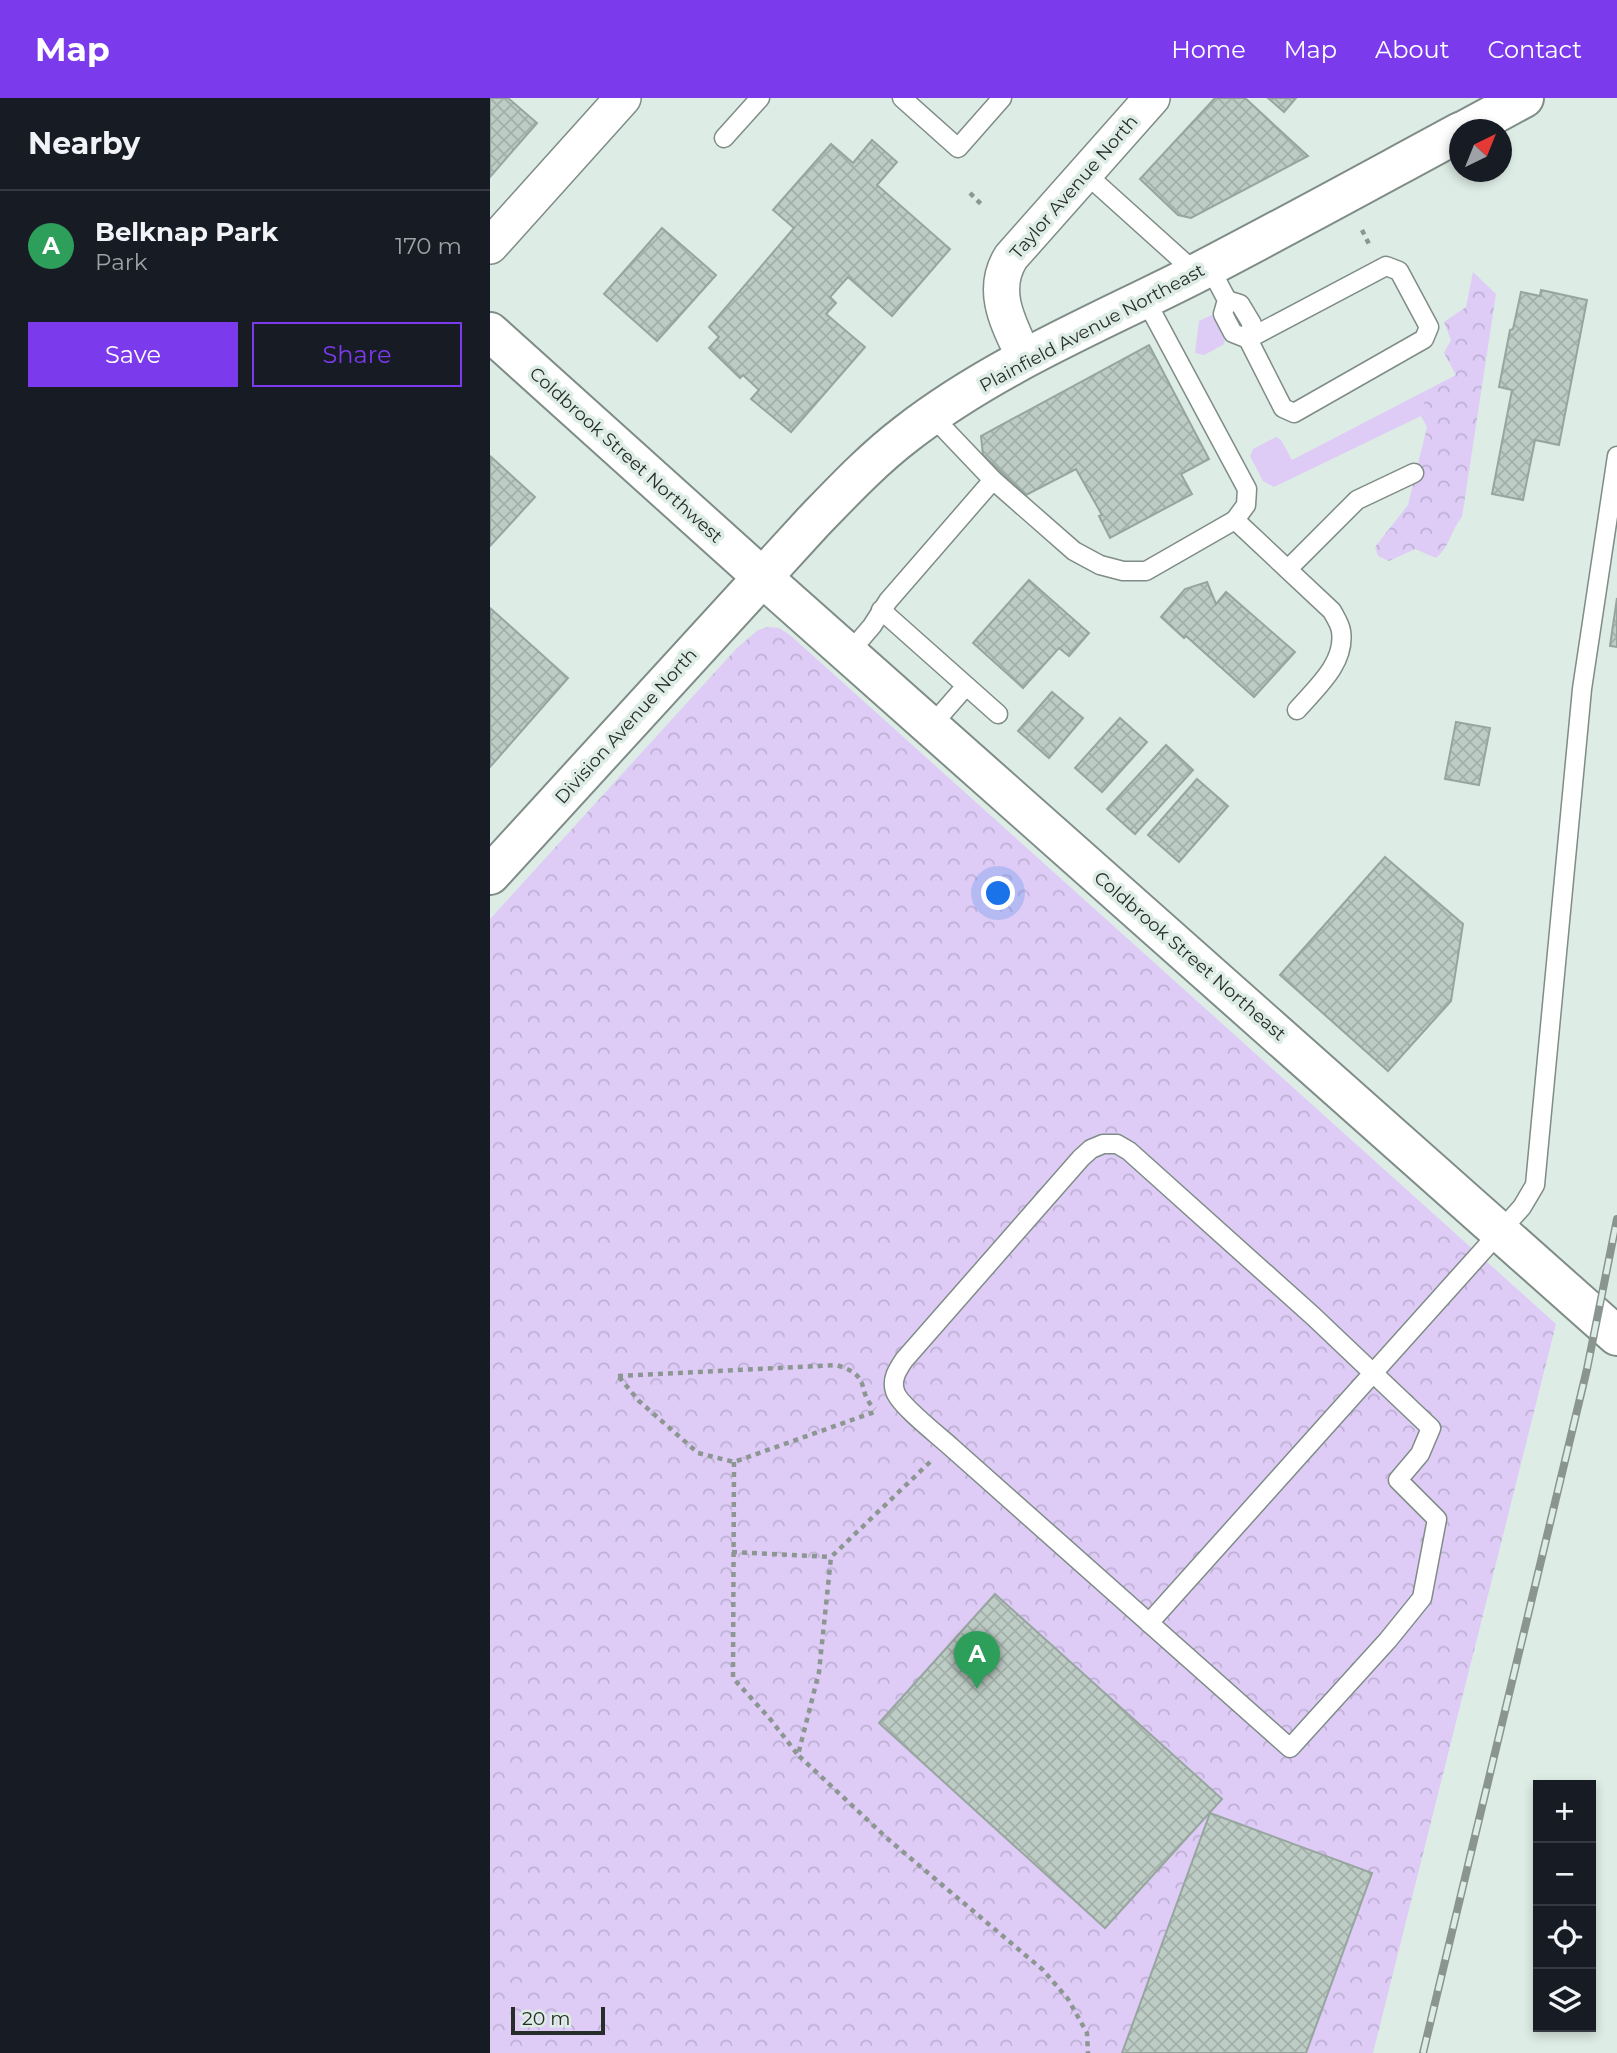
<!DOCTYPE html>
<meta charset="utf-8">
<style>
body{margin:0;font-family:Montserrat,sans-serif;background:#20242c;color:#f1f3f6}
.controls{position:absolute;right:21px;bottom:21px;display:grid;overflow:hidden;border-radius:0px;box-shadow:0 4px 10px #0003}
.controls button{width:63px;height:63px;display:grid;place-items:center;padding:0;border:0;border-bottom:2px solid #363941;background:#171b24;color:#f1f3f6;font:35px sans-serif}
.compass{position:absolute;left:959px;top:21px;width:63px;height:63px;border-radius:50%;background:#171b24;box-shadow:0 4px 10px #0003;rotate:43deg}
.scale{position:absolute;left:21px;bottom:18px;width:94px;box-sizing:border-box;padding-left:7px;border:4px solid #272d2a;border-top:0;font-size:19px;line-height:24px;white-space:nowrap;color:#272d2a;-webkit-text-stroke:5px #ddece5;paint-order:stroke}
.you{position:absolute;left:509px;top:796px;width:24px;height:24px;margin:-18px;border:5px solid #fff;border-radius:50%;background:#1a73e8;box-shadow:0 0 0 10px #1a73e833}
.badge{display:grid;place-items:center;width:46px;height:46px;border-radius:50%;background:#7c3aed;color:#fff;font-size:23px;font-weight:700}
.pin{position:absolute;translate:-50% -58px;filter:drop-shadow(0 2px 4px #0008)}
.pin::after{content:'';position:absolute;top:37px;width:24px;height:21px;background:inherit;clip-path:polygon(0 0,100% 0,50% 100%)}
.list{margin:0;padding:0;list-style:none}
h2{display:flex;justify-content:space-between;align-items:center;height:91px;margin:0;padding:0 28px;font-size:30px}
h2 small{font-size:23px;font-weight:400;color:#9ea1a6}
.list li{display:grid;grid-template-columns:46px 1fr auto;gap:21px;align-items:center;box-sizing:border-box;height:112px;padding:0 28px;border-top:2px solid #363941}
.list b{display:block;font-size:26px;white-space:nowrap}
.list p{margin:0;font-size:23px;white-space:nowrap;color:#9ea1a6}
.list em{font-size:23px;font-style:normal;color:#9ea1a6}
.actions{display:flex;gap:14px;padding:21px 28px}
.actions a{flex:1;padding:16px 0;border:2px solid #7c3aed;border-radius:0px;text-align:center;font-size:24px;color:#7c3aed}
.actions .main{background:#7c3aed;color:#fff}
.icon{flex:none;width:38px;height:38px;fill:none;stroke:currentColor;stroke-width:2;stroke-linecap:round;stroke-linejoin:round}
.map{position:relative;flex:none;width:1127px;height:1955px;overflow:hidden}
header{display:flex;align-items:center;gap:42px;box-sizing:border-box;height:98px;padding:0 35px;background:#7c3aed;color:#fff}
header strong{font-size:33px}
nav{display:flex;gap:38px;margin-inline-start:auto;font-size:24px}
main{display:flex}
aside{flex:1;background:#171b24}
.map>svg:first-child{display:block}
</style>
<header>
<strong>Map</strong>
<nav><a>Home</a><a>Map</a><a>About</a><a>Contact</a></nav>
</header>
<main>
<aside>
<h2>Nearby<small></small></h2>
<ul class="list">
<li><span class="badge" style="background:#2e9e5b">A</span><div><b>Belknap Park</b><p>Park</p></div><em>170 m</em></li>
</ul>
<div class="actions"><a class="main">Save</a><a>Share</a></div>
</aside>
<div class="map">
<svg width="1127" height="1955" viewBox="0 0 1127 1955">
<defs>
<pattern id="forest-crowns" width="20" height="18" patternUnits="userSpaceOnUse" patternTransform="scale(1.75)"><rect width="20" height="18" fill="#deccf7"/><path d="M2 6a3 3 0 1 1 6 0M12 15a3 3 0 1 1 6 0" fill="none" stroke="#beb0d4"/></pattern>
<pattern id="building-cross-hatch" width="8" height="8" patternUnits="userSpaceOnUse" patternTransform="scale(1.75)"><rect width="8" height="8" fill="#beccc6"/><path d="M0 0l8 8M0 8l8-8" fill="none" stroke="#a3b0aa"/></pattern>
</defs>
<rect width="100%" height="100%" fill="#ddece5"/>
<g fill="#deccf7">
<path d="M722 217 735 243 733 247 714 257 705 255 709 223Z"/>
<path d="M937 292 931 318 784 389 773 383 760 358 763 351 786 339 791 342 802 362Z"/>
</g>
<g fill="url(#forest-crowns)">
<path d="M983 174 1006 196 972 419C960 434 960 448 946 460L925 451 899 463 888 458 885 449 918 407 937 329 931 318 937 292 966 277 954 255 961 242 954 224 976 209Z"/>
<path d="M278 529 289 530 300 537 1066 1226 883 1955H0V821L246 551 268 532Z"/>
</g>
<g fill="url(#building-cross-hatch)" stroke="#97a59f" stroke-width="2">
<path d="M0 0H18L47 25 0 79Z"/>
<path d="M725 0H755L818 58 701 120 688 117 650 81Z"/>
<path d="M778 0H806L794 14Z"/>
<path d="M382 42 407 64 387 87 460 151 402 218 358 179 340 199 346 205 336 216 375 249 301 334 261 301 269 292 253 277 250 280 219 250 229 239 219 229 304 130 283 112 341 46 363 65Z"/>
<path d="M172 130 226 177 167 243 114 196Z"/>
<path d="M1051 192 1097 202 1069 347 1045 342 1033 402 1002 396 1022 292 1009 289 1020 232 1023 231 1031 194 1050 198Z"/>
<path d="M659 247 719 361 691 376 702 396 620 440 609 418 612 417 586 371 536 397 493 357 491 338Z"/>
<path d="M0 358 45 399 0 448Z"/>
<path d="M539 482 599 535 579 558 569 550 533 590 483 545Z"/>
<path d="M717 484 726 506 736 494 805 554 764 599 696 538 694 540 671 519 695 491Z"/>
<path d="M1127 500V549L1120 548Z"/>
<path d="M0 510 78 580 0 669Z"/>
<path d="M562 594 593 620 559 660 528 633Z"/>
<path d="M630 620 657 644 612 694 585 670Z"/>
<path d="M966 624 1000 630 989 687 955 681Z"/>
<path d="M676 647 703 672 645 736 617 711Z"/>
<path d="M707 681 738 708 689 764 658 737Z"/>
<path d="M895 759 973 826 961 903 898 973 790 877Z"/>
<path d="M505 1496 732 1701 615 1830 389 1625Z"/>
<path d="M720 1715 882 1775 816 1955H632Z"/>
</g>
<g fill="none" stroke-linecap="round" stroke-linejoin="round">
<defs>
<g id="service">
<path d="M412 0 468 50 512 0"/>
<path d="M234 40 270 0"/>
<path d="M595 75 706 175"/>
<path d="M719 168 737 202 733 216 743 235 758 241 793 310 804 315 934 241 939 229 909 173 896 168 758 241"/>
<path d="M737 202 750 206 762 226 758 241"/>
<path d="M442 318 503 382 584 453 610 467 633 473H656L745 422 756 407 757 391 655 201"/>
<path d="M745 422 842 513C845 519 850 526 851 533 856 565 826 590 807 612"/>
<path d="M798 471 867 402 924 375"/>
<path d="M391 512 508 616"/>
<path d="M358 556 382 528 398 503 503 382"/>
<path d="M441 628 476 588"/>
<path d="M613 1046H627L639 1053 823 1218 941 1330 930 1356 908 1382 947 1421 932 1500 898 1542 800 1650 461 1349C449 1338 408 1306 405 1293 401 1281 408 1271 414 1262L591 1060 601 1051Z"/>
<path d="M659 1525 1032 1109 1045 1087 1092 591 1127 358"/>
</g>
<g id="minor">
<path d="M0 148 133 0"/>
<path d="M535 261C520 228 499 194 521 159L662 0"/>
</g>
<path id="tertiary" d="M272 479 1127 1238"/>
<path id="secondary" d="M0 234 272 479"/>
<g id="primary">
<path d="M975 32 1034 0"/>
<path d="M0 777 323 424C353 393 382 362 416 336 502 269 606 226 703 177 792 131 881 82 970 34"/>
</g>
</defs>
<use href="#service" stroke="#7f8c87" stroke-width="21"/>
<use href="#minor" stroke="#7f8c87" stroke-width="38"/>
<use href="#tertiary" stroke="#7f8c87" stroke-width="42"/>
<use href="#secondary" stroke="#7f8c87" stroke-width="42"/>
<use href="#primary" stroke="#7f8c87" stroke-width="42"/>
<g stroke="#8c9792" stroke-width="4.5" stroke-dasharray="5 5" stroke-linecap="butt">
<path d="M480 95 492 107"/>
<path d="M872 132 880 148"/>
<path d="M128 1278 346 1267C384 1278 365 1293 385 1311"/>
<path d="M129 1279 149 1303 208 1355 244 1364 387 1313"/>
<path d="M244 1364 243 1580 281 1622 308 1657"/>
<path d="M440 1364 341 1459 329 1574 308 1657 399 1742 553 1872 578 1901 597 1935 598 1955"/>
<path d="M242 1454 341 1459"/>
</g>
<use href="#service" stroke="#fff" stroke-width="18"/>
<use href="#minor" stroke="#fff" stroke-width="35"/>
<use href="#tertiary" stroke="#fff" stroke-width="38"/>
<use href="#secondary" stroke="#fff" stroke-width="38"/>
<use href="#primary" stroke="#fff" stroke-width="38"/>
<defs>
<path id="rail" d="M933 1955 1097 1271 1127 1121"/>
</defs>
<use href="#rail" stroke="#8a9590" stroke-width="8"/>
<use href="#rail" stroke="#ddece5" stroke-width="5" stroke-dasharray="16" stroke-linecap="butt"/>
</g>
<g text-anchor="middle" stroke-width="7" stroke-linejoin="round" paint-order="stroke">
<g font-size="18" fill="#272d2a" stroke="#ddece5">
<text transform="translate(584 89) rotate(-49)" y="6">Taylor Avenue North</text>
<text transform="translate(602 230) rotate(-28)" y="6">Plainfield Avenue Northeast</text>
<text transform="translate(136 357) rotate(42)" y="6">Coldbrook Street Northwest</text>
<text transform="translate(136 628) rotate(-48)" y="6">Division Avenue North</text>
<text transform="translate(700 858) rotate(41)" y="6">Coldbrook Street Northeast</text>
</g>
</g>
</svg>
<div class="controls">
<button>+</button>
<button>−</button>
<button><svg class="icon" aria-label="locate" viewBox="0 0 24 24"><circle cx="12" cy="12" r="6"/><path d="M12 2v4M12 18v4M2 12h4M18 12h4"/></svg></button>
<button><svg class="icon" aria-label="layers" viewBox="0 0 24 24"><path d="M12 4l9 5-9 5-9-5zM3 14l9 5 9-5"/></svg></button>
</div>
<svg class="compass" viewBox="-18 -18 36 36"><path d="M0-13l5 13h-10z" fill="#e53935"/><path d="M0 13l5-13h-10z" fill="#9ea1a6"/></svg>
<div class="scale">20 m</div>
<div class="you"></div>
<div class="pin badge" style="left:487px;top:1591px;background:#2e9e5b">A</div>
</div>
</main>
